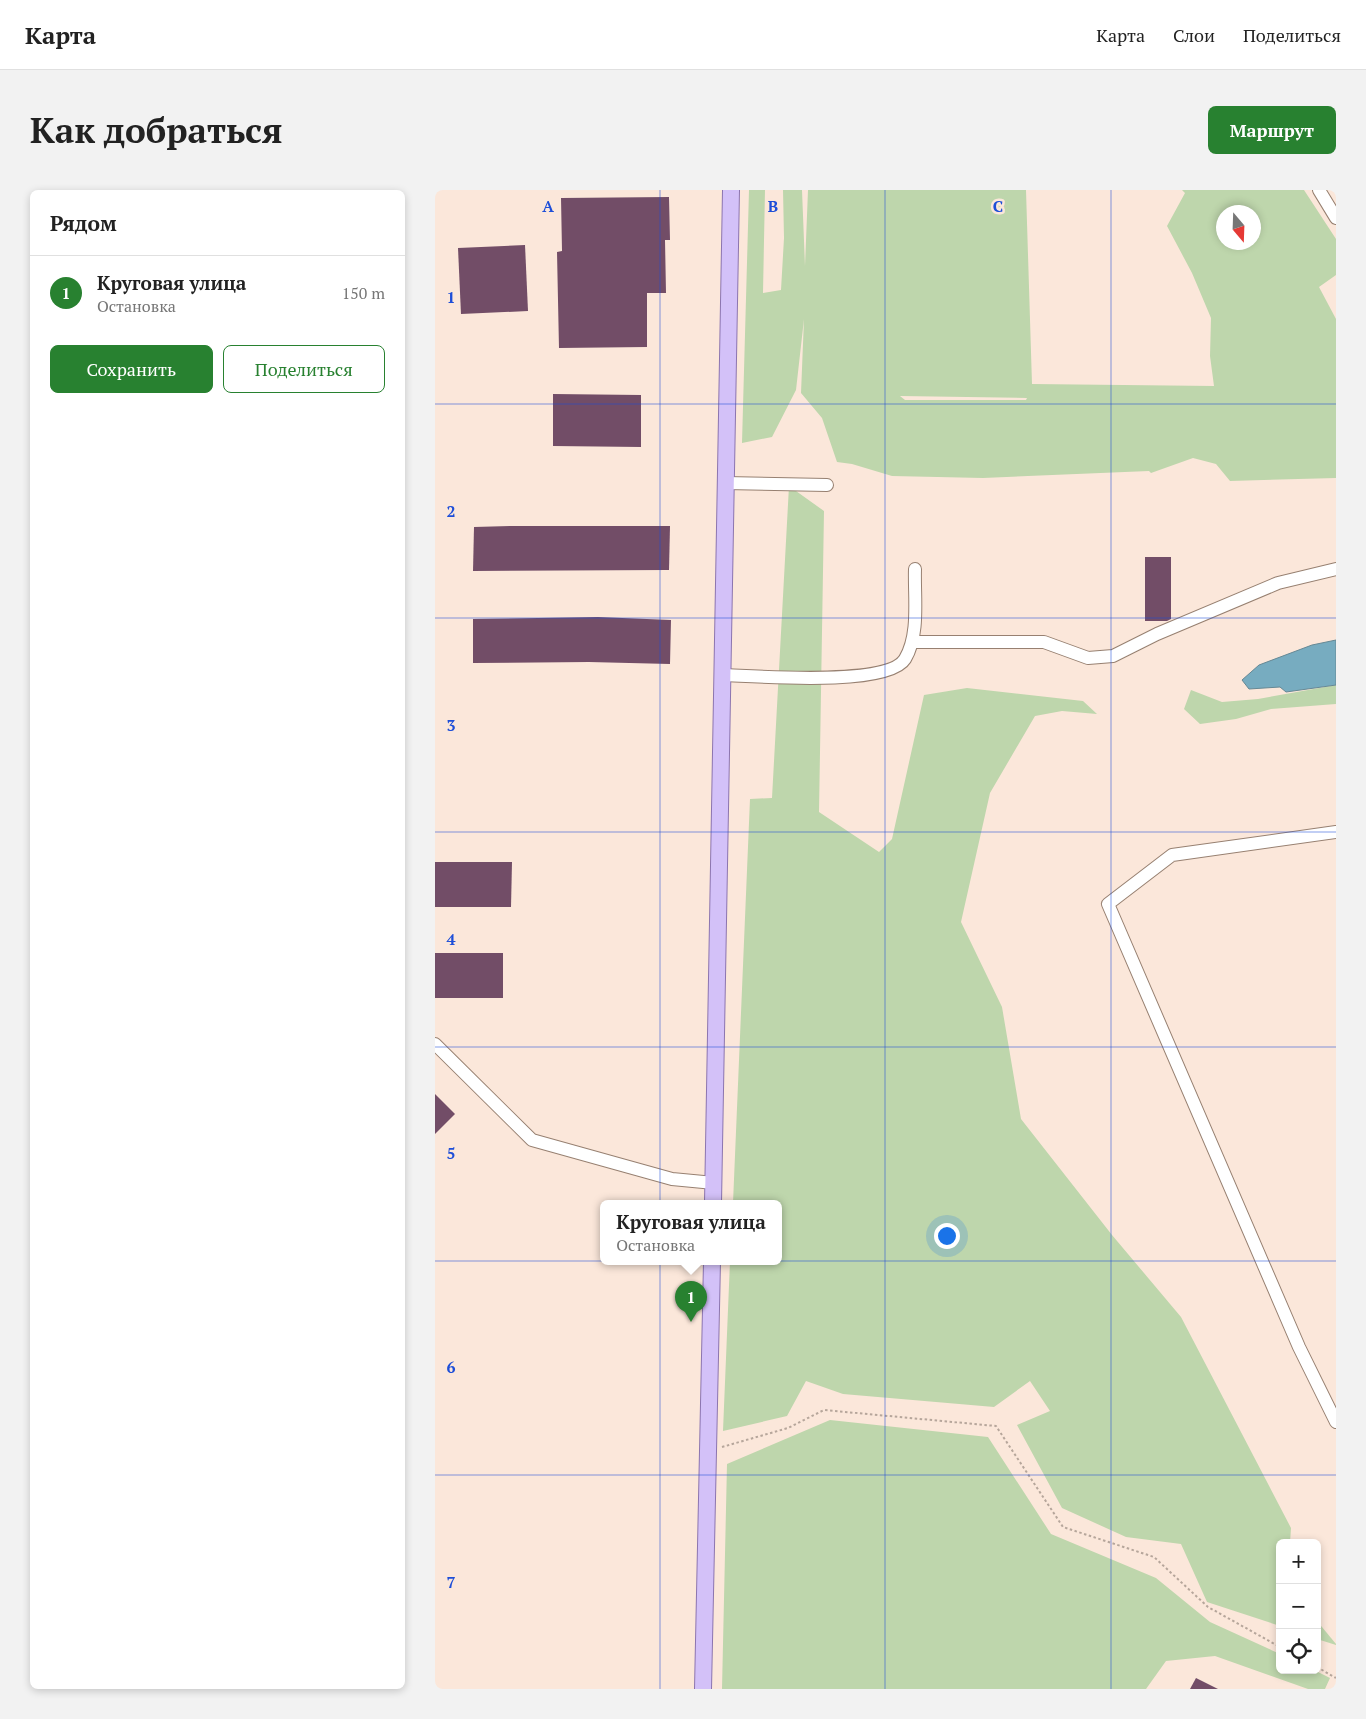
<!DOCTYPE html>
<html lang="ru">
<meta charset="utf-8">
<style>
body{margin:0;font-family:"PT Serif",serif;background:#f2f2f2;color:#222}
.controls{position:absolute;right:15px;bottom:15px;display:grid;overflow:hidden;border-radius:8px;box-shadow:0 2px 8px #0003}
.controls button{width:45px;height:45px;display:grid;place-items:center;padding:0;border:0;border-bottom:1px solid #e0e0e0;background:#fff;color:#222;font:25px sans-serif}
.compass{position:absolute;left:781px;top:15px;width:45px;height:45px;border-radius:50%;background:#fff;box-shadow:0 2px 8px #0003;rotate:161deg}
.you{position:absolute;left:511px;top:1045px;width:18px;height:18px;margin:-12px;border:4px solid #fff;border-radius:50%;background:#1a73e8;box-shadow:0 0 0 8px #1a73e833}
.badge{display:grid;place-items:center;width:32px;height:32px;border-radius:50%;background:#288130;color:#fff;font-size:16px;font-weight:700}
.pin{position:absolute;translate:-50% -41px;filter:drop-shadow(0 1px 2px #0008)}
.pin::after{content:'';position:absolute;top:26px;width:18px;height:15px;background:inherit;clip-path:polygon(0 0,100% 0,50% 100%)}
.popup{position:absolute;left:165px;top:1010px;width:182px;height:65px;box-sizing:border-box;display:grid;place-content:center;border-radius:8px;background:#fff;filter:drop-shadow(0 1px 4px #0005);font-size:16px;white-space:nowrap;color:#767676}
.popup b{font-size:19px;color:#222}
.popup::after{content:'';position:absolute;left:50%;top:100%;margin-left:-10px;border:10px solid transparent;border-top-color:#fff}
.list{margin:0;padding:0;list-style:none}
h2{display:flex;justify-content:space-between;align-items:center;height:65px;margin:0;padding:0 20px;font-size:21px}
h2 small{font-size:16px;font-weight:400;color:#767676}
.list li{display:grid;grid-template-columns:32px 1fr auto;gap:15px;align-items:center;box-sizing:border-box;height:75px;padding:0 20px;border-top:1px solid #e0e0e0}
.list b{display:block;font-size:19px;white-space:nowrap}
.list p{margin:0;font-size:16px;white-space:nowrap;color:#767676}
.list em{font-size:16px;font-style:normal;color:#767676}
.actions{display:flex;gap:10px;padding:15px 20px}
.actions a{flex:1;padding:11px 0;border:1px solid #288130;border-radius:8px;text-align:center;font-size:18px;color:#288130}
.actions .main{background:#288130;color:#fff}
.icon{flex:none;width:28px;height:28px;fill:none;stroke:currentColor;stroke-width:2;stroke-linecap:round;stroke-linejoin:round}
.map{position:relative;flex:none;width:901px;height:1499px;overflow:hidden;border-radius:8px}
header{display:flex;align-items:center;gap:30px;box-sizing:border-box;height:70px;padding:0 25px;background:#fff;border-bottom:1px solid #e0e0e0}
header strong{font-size:24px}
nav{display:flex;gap:28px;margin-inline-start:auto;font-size:18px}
.intro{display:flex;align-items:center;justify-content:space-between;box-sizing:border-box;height:120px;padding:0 30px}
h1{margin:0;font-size:35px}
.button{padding:12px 22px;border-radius:8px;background:#288130;color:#fff;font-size:18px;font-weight:700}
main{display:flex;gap:30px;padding:0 30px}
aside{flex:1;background:#fff;border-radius:8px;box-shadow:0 2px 8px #0003}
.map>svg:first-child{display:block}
</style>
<header>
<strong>Карта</strong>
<nav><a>Карта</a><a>Слои</a><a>Поделиться</a></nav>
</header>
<div class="intro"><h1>Как добраться</h1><a class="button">Маршрут</a></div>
<main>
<aside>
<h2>Рядом<small></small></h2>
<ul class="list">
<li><span class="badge">1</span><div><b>Круговая улица</b><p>Остановка</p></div><em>150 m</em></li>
</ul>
<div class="actions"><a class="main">Сохранить</a><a>Поделиться</a></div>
</aside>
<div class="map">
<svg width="901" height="1499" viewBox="0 0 901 1499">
<rect width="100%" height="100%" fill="#fbe7da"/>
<g fill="#bed6ac" fill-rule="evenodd">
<path d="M314 0H330L328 103 346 100 349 48 348 0H367L370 76 373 0H591L597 194 779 196 775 166 776 128 757 83 732 36 750 3 747 0H869L901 49V85L884 97 901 129V288L795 291 781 274 758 268 716 283 714 281 548 288 457 286 417 274 402 272 387 228 366 203 369 129 361 200 337 247 307 253ZM788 22H818V52H788ZM465 206 592 208 591 210H470Z"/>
<path d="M354 296 389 321 384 622 444 662 457 649 489 505 532 498 648 511 662 524 627 521 600 526 555 603 526 732 567 817 586 929 677 1045 746 1127 856 1338 855 1353H845V1436L772 1412 746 1354 691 1347 627 1318 582 1235 615 1221 595 1191 559 1217 408 1204 371 1191 352 1226 288 1241 295 1071H344V1013H298L315 609 337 608Z"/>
<path d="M901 495V514L836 519 801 529 765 534 749 519 756 500 787 512 823 509Z"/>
<path d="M395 1230 553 1247 616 1344 721 1388 775 1432 845 1464V1480H879L895 1488 890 1499H873L780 1466 731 1471 711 1499H287L292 1274Z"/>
<path d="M882 1431 901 1454V1455L882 1449Z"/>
</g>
<path fill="#77acc0" stroke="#668894" d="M901 450V495L851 502 845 497 814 499 807 490 824 475 877 455Z"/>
<g fill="#724d67">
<path d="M234 7 235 50H230L231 103H212V157L124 158 122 62 127 61 126 8Z"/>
<path d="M90 55 93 121 26 124 23 58Z"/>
<path d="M118 204 206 205V257L118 256Z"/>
<path d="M75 336H235L234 380 38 381 39 337Z"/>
<path d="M710 367H736V429L732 431H710Z"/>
<path d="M163 427 236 430 235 474 154 472 38 473V429Z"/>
<path d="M0 672H77L76 717H0Z"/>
<rect x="0" y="763" width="68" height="45"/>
<path d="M0 904 20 924 0 944Z"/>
<path d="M761 1488 783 1499H755Z"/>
</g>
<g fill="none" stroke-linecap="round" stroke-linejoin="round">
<defs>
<g id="minor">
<path d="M884 0 901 28"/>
<path d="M290 293 392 295"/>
<path d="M478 452H609L653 468 678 466 722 444 843 393 901 379"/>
<path d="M288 485C320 486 453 497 470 469 485 444 479 407 480 379"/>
<path d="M901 642 737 665 673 714 864 1157 901 1232"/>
<path d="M0 854 97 950 237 989 279 993"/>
</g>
<g id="major">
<path d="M278 1013 296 0"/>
<path d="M268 1499 277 1071"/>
</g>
</defs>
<use href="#minor" stroke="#978071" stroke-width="14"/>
<use href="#major" stroke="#8c75af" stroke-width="18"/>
<g stroke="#b6a69b" stroke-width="2" stroke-dasharray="2.5 2.5" stroke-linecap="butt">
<path d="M287 1257 353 1238 389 1220 561 1236 628 1337 719 1367 773 1417 845 1457"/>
<path d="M882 1477 901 1488"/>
</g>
<use href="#minor" stroke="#fff" stroke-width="12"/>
<use href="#major" stroke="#d3c1f8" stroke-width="16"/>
</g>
<path fill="none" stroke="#1d4ed8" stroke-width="1" stroke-opacity="0.55" d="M225 0V1499M450 0V1499M676 0V1499M0 214H901M0 428H901M0 642H901M0 857H901M0 1071H901M0 1285H901"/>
<g font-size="16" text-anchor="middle" font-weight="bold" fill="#1d4ed8" stroke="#fbe7da" stroke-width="5" stroke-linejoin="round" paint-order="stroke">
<text x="113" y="22">A</text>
<text x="338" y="22">B</text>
<text x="563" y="22">C</text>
<text x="16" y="113">1</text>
<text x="16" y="327">2</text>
<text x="16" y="541">3</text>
<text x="16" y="755">4</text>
<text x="16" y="969">5</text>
<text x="16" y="1183">6</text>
<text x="16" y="1398">7</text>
</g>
</svg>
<div class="controls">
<button>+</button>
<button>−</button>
<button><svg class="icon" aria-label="locate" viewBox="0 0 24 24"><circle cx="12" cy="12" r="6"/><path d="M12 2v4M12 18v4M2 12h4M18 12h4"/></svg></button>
</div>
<svg class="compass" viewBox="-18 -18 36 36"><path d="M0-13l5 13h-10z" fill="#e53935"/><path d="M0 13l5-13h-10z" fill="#767676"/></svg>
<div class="you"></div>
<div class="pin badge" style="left:256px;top:1132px">1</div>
<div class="popup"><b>Круговая улица</b>Остановка</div>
</div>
</main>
